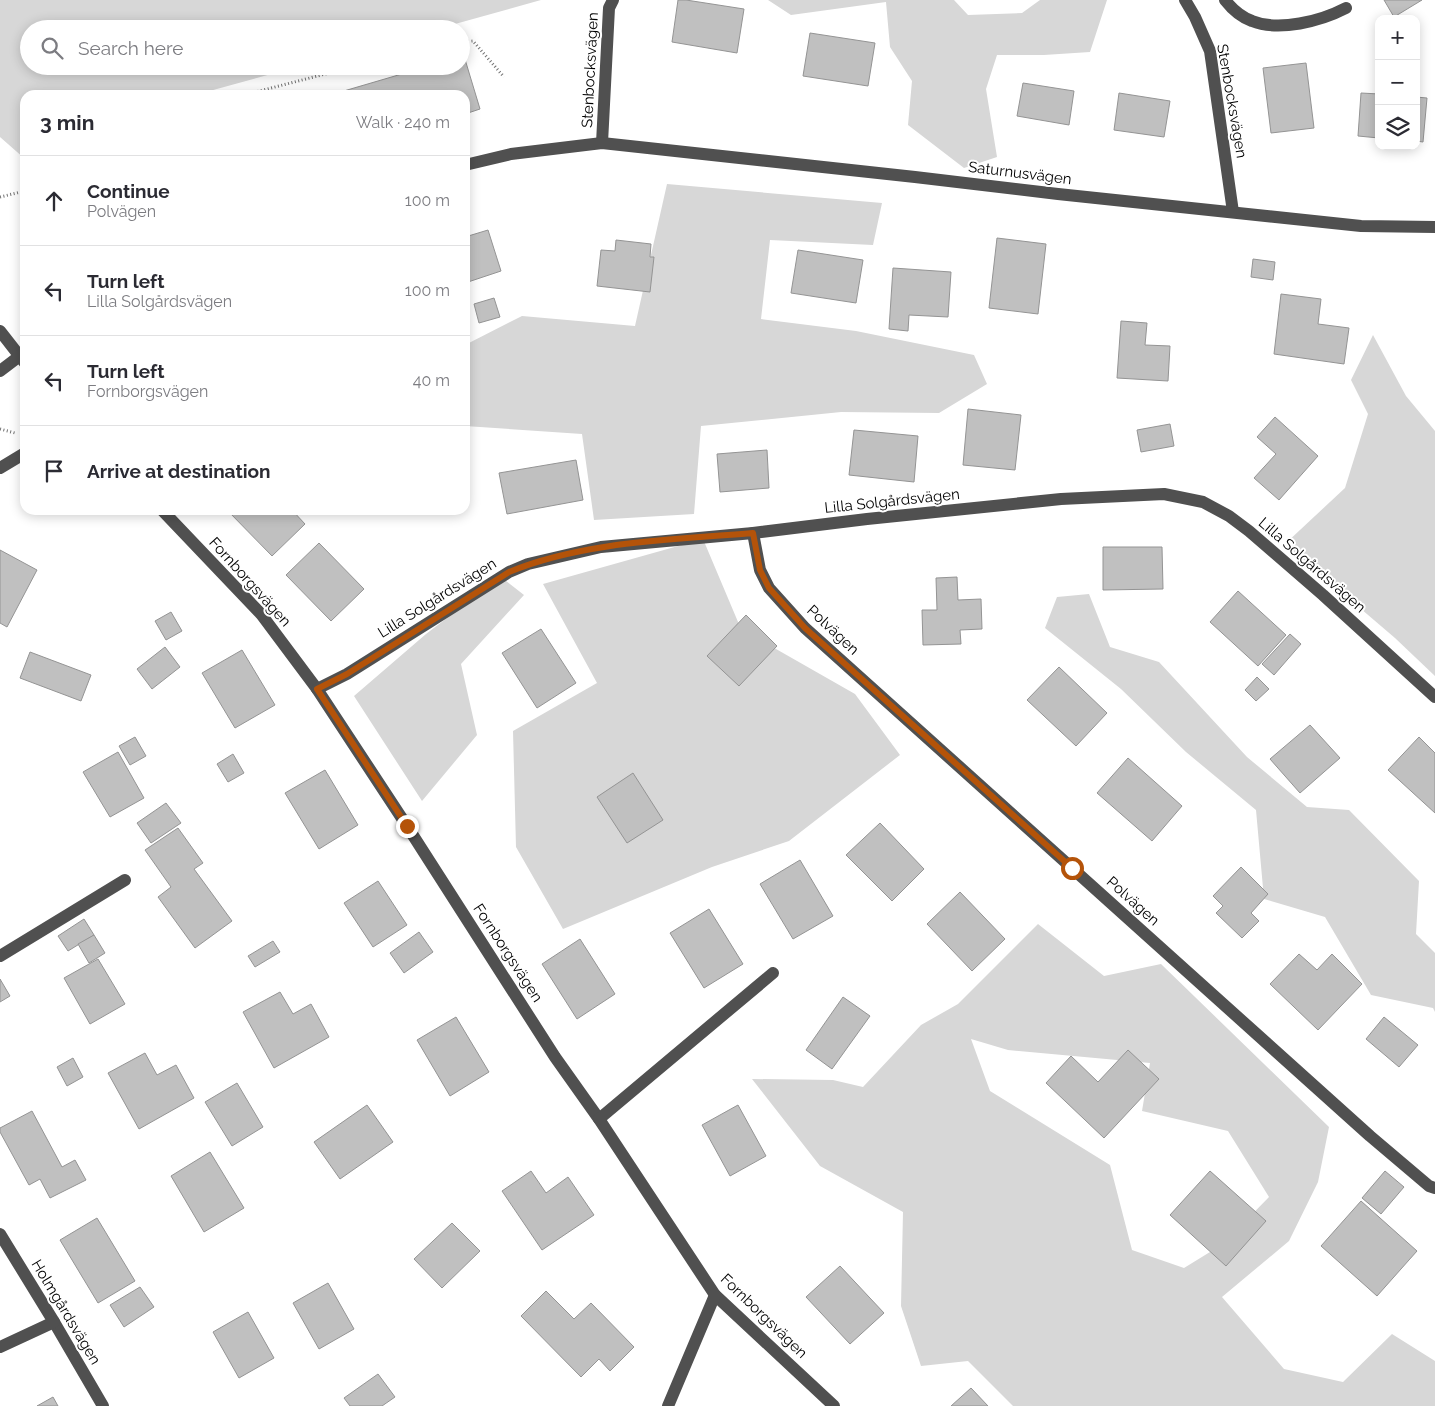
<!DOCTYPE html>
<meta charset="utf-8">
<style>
body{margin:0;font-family:Raleway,sans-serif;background:#f2f2f3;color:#2b2b33}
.controls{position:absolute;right:15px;top:15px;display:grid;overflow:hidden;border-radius:10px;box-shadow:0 2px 12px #0003}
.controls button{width:45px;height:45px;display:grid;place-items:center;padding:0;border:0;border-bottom:1px solid #e1e1e2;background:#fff;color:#2b2b33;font:25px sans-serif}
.stop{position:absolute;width:15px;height:15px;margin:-11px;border:4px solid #b45309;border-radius:50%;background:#fff}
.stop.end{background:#b45309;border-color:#fff;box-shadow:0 1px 5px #0008}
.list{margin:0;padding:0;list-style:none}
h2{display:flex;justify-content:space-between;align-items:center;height:65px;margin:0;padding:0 20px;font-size:21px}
h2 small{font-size:16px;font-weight:400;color:#7c7c81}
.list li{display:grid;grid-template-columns:32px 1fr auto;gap:15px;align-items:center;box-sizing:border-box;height:90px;padding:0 20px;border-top:1px solid #e1e1e2}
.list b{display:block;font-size:19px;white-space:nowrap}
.list p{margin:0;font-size:16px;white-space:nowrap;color:#7c7c81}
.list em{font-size:16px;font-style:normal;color:#7c7c81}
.icon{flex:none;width:28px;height:28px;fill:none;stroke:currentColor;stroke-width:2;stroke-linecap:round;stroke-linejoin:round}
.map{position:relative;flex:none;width:1435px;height:1406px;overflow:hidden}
.search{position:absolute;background:#fff;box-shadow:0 2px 12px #0003;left:20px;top:20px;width:450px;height:55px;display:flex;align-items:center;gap:12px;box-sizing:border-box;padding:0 18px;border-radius:28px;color:#7c7c81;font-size:19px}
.panel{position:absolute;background:#fff;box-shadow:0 2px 12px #0003;left:20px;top:90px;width:450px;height:425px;border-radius:15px}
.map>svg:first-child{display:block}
</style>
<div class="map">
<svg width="1435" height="1406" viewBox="0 0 1435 1406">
<rect width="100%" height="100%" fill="#fff"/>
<g fill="#d7d7d7" fill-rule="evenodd">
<path d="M0 0H541L437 29H29V66H300L195 95H25V159L0 137Z"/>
<path d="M768 0H954L968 15 1022 13 1040 0H1107L1090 52 1044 55H997L986 89 997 157 964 168 908 125 912 81 890 47 886 2 791 15Z"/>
<path d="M667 184 882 203 873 245 770 240 761 319 856 331 974 355 987 384 939 413 841 412 701 426 694 514 594 520 582 434 465 426V345L522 316 635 326Z"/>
<path d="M1373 335 1406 396 1435 431V676L1395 638 1285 544 1345 488 1368 414 1351 380Z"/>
<path d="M703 539 741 629 855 694 900 755 789 841 712 867 563 929 516 847 513 731 597 683 543 584Z"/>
<path d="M501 577 524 595 461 664 477 735 422 801 354 696 426 634Z"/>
<path d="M1089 594 1110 647 1159 662 1247 757 1307 807 1349 810 1419 881 1416 934 1435 953V1012L1433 1008 1371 995 1325 917 1264 899 1256 810 1186 752 1121 689 1045 628 1057 597Z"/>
<path d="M1038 924 1104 976 1161 964 1329 1127 1318 1182 1289 1241 1222 1297 1284 1369 1343 1382 1392 1334 1435 1361V1406H1013L968 1361 921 1366 901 1306 903 1212 820 1166 752 1079 833 1080 863 1087 921 1025 958 1004ZM971 1039 1008 1050 1150 1063 1142 1111 1228 1131 1269 1197 1223 1244 1184 1268 1132 1250 1110 1165 990 1091Z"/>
</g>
<g fill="#c0c0c0" stroke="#949494">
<path d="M678 0H686L744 9 737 53 672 42Z"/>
<path d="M1384 0H1422L1394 17Z"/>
<path d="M810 33 875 43 868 86 803 76Z"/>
<path d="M464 56 480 109 465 114V95H337V93L429 66H461V57Z"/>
<path d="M1306 63 1314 128 1271 133 1263 68Z"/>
<path d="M1023 83 1074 91 1069 125 1017 116Z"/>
<path d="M1119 93 1170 101 1164 137 1114 130Z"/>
<path d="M1361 93 1379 94V138L1358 136Z"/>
<path d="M1416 97 1427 98 1423 142 1416 141Z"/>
<path d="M488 230 501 271 465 283V237Z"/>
<path d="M997 238 1046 244 1038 314 989 308Z"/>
<path d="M616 240 651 244 650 257H654L650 292 597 286 601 250 615 251Z"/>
<path d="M798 250 863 260 856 303 791 293Z"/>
<path d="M1253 259 1275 262 1273 280 1251 277Z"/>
<path d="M893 268 951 272 948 317 909 315 908 331 889 329Z"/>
<path d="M1281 294 1321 299 1318 324 1349 328 1344 364 1274 354Z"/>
<path d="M494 298 500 317 479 323 474 304Z"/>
<path d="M1121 321 1147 323 1145 345 1170 346 1168 381 1117 378Z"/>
<path d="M968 409 1021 415 1015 470 963 465Z"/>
<path d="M1275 417 1318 456 1279 500 1254 478 1276 454 1257 437Z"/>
<path d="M1170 424 1174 446 1141 452 1137 430Z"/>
<path d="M854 430 918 436 914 482 849 475Z"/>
<path d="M767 450 769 488 720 492 717 454Z"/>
<path d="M576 460 583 500 507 514 499 473Z"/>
<path d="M227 510H292L305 524 272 556Z"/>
<path d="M319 543 364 589 331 621 286 575Z"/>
<path d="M1103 547H1162L1163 589 1103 590Z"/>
<path d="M0 550 37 570 7 627 0 623Z"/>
<path d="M957 577 958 600 981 599 982 629 960 630 961 644 923 645 922 610H937L936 578Z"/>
<path d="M1238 591 1286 635 1258 666 1210 622Z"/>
<path d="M171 612 182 631 166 640 155 621Z"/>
<path d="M746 615 777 646 739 686 707 656Z"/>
<path d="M541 629 576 683 537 708 502 653Z"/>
<path d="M1290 634 1301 644 1274 675 1262 664Z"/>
<path d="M165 647 180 667 152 689 137 669Z"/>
<path d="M242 650 275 705 235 728 202 673Z"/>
<path d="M30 652 91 675 81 701 20 678Z"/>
<path d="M1059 667 1107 713 1076 746 1027 700Z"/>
<path d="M1257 677 1269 689 1256 701 1245 690Z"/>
<path d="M1310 725 1340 758 1300 793 1270 759Z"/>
<path d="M135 737 146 756 130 765 119 746Z"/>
<path d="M1419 737 1435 753V813L1388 770Z"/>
<path d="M118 752 144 798 110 817 83 772Z"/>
<path d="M233 754 244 773 228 782 217 764Z"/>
<path d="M1128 758 1182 806 1152 841 1097 793Z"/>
<path d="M325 770 358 825 319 849 285 793Z"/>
<path d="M633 773 663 820 627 843 597 797Z"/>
<path d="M166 803 181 823 151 843 137 823Z"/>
<path d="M880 823 924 869 892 901 846 855Z"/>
<path d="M178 828 203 863 194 869 232 921 195 948 158 897 171 887 145 850Z"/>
<path d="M800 860 833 916 793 939 760 884Z"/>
<path d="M1241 867 1268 894 1251 913 1259 921 1242 938 1216 913 1223 906 1213 896Z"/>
<path d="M378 881 407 925 373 947 344 903Z"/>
<path d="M960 892 1005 939 972 971 927 924Z"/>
<path d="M709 909 743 964 704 988 670 933Z"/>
<path d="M84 919 94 935 68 951 58 936Z"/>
<path d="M419 932 433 952 404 973 390 953Z"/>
<path d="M94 935 105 953 89 963 78 944Z"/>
<path d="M580 939 615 994 577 1019 542 964Z"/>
<path d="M273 941 280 952 255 967 248 956Z"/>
<path d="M1299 954 1317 970 1332 954 1362 984 1318 1030 1270 984Z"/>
<path d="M98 959 125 1004 90 1024 64 978Z"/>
<path d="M0 979 10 996 0 1002Z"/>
<path d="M280 992 293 1014 311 1004 329 1037 274 1068 243 1012Z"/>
<path d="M843 997 870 1016 832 1069 806 1050Z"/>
<path d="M456 1017 489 1072 450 1096 417 1040Z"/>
<path d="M1384 1017 1418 1045 1399 1067 1366 1039Z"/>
<path d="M1128 1050 1159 1079 1104 1138 1046 1083 1071 1056 1098 1082Z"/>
<path d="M145 1053 157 1075 176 1065 194 1098 139 1129 108 1073Z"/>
<path d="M73 1058 83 1077 67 1086 57 1067Z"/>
<path d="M237 1083 263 1127 232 1146 205 1102Z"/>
<path d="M367 1105 393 1142 340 1179 314 1142Z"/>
<path d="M738 1105 766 1156 730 1176 702 1125Z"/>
<path d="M32 1111 62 1167 75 1160 86 1180 50 1198 40 1179 29 1185 0 1132V1128Z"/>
<path d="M210 1152 244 1208 204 1232 171 1176Z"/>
<path d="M531 1171 546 1193 568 1177 594 1215 542 1250 502 1191Z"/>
<path d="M1210 1171 1266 1221 1226 1266 1170 1215Z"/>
<path d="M1385 1171 1404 1187 1381 1214 1362 1198Z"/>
<path d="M1361 1201 1417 1251 1377 1296 1321 1246Z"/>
<path d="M97 1218 135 1281 98 1303 60 1240Z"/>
<path d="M452 1223 480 1251 442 1288 414 1259Z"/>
<path d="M840 1266 884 1313 850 1344 806 1297Z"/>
<path d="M328 1283 354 1329 319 1349 293 1303Z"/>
<path d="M140 1287 154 1307 124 1327 110 1305Z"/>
<path d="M546 1291 574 1319 591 1303 634 1347 610 1371 599 1359 581 1377 521 1316Z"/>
<path d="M248 1312 274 1358 239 1378 213 1332Z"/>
<path d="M378 1374 395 1397 382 1406H350L344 1398Z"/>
<path d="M971 1388 988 1406H951Z"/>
<path d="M53 1397 58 1406H37Z"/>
</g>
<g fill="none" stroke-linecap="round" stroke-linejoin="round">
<g stroke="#727272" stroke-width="3" stroke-dasharray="1 2.5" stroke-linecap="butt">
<path d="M461 42 473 41 504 77"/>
<path d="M244 95 356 66"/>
<path d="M0 197 25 191"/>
<path d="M0 429 15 433"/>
</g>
<g stroke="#505050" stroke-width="12">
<path d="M1185 0 1195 17 1210 51 1233 212"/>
<path d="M1225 0C1232 9 1241 17 1252 21 1279 32 1321 21 1346 8"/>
<path d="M602 143 609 8 613 0"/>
<path d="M465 165 511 154 602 143 915 177 1058 194 1361 226 1435 227"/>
<path d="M0 331 25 363"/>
<path d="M0 371 25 352"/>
<path d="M0 468 25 453"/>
<path d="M162 510 261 614 317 689 407 826 555 1057 599 1119 715 1295 834 1406"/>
<path d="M753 533 760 570 769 588 805 628 1370 1136 1429 1186 1435 1188"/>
<path d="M317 689 347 674 509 572 528 564 601 547 753 533 867 519 1061 499 1164 494 1203 502 1229 516 1249 531 1323 595 1435 697"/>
<path d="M0 956 125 880"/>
<path d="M599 1119 773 973"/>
<path d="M0 1234 54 1322 103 1406"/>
<path d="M0 1347 54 1322"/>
<path d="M668 1406 715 1295"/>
</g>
</g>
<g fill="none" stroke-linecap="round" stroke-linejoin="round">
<path stroke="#b45309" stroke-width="6" d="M407 826 317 689 347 674 509 572C584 541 673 540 753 533L760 570 769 588 805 628 1072 868"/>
</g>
<g text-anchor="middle" stroke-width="4" stroke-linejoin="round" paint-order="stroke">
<g font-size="15" fill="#000" stroke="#fff">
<text transform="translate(590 70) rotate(-87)" y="5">Stenbocksvägen</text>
<text transform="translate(1232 101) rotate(80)" y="5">Stenbocksvägen</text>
<text transform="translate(1020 173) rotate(7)" y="5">Saturnusvägen</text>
<text transform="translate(892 501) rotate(-6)" y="5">Lilla Solgårdsvägen</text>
<text transform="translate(1312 565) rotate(41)" y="5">Lilla Solgårdsvägen</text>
<text transform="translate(250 582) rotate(48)" y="5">Fornborgsvägen</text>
<text transform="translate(437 598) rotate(-32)" y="5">Lilla Solgårdsvägen</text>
<text transform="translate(833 630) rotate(43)" y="5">Polvägen</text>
<text transform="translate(1133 901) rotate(42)" y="5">Polvägen</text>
<text transform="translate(508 953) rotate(57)" y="5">Fornborgsvägen</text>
<text transform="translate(66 1312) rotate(59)" y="5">Holmgårdsvägen</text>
<text transform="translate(764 1316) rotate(44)" y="5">Fornborgsvägen</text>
</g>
</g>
</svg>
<div class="controls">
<button>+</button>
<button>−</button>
<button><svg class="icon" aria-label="layers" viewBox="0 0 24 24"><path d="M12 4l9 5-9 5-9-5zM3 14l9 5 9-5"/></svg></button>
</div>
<div class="stop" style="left:1072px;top:868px"></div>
<div class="stop end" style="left:407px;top:826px"></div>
<div class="search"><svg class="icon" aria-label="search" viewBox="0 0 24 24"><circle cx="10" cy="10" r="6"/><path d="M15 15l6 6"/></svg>Search here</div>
<section class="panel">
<h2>3 min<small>Walk · 240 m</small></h2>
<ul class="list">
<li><svg class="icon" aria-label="ahead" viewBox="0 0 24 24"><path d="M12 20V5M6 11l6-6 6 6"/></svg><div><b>Continue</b><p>Polvägen</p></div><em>100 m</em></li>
<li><svg class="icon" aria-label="left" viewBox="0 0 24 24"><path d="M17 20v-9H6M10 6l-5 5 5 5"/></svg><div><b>Turn left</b><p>Lilla Solgårdsvägen</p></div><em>100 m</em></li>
<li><svg class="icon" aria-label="left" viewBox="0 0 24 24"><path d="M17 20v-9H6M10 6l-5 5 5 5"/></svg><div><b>Turn left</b><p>Fornborgsvägen</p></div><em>40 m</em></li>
<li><svg class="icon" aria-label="arrive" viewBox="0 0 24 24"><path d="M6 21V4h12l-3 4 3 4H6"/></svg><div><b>Arrive at destination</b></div></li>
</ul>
</section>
</div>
